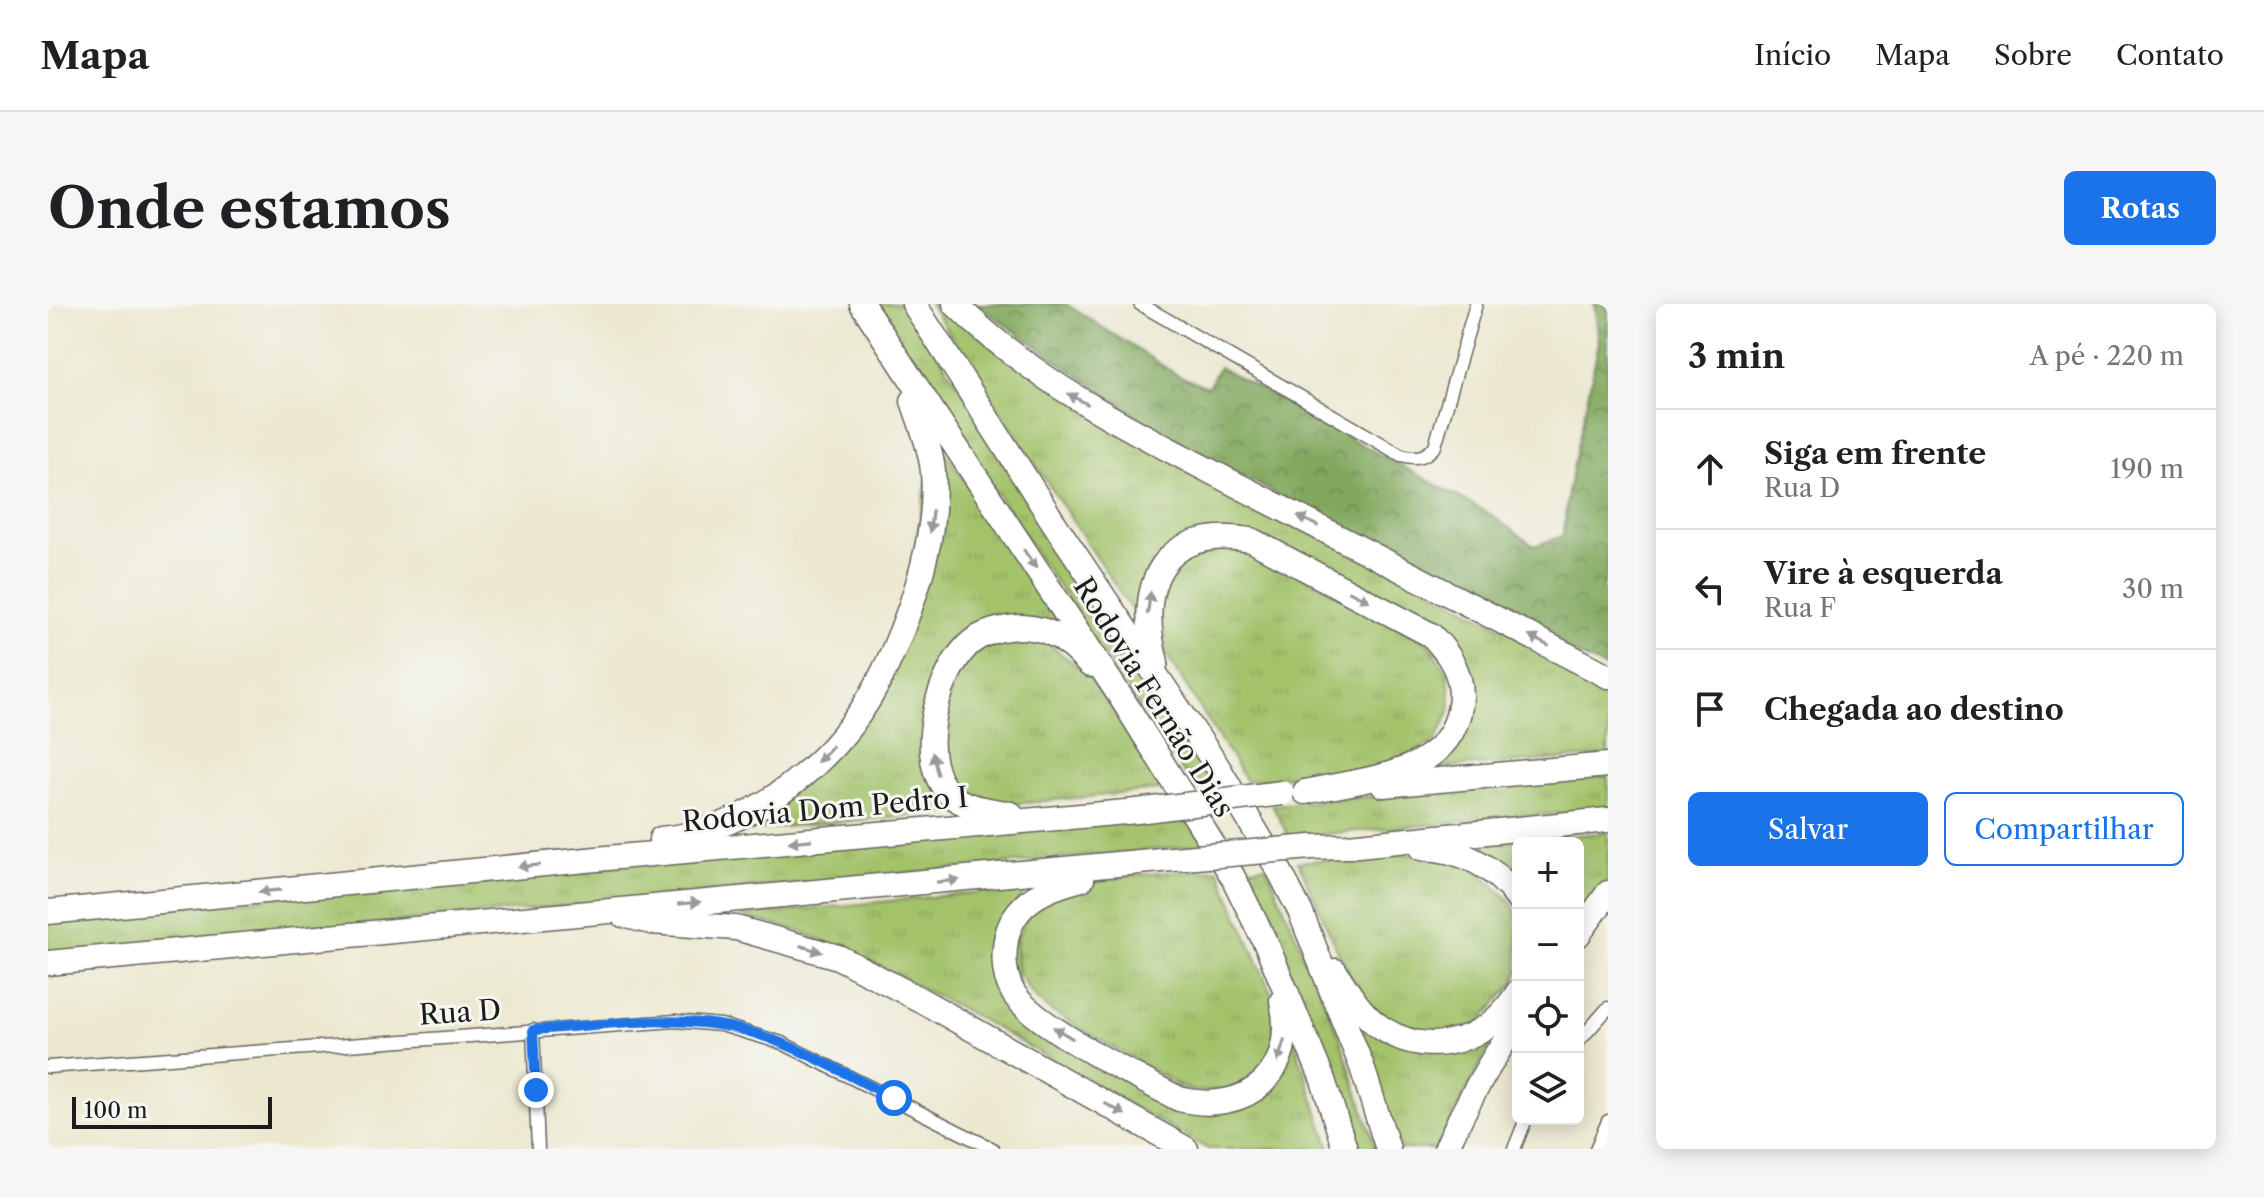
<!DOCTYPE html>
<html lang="pt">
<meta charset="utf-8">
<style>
body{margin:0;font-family:"Libre Caslon Text",serif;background:#f6f6f6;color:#202124}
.controls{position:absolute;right:24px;bottom:24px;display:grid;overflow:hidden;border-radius:12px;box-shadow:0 4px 20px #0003}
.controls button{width:72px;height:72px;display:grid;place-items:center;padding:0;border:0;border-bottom:2px solid #e0e0e0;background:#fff;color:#202124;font:40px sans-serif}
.scale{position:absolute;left:24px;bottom:20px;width:200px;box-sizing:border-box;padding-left:8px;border:4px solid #1c1c1c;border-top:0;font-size:22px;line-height:28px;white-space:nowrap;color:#1c1c1c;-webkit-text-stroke:6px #f6f6f2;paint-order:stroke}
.stop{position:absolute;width:24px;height:24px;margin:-18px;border:6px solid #1a73e8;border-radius:50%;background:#fff}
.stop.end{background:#1a73e8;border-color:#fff;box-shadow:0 2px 8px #0008}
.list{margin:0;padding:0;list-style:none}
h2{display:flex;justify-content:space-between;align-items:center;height:104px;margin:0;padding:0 32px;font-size:34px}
h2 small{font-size:26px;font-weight:400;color:#757577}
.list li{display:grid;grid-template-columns:52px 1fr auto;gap:24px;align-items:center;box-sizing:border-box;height:120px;padding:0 32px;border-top:2px solid #e0e0e0}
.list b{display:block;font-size:30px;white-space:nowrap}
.list p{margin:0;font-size:26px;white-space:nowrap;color:#757577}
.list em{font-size:26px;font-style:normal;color:#757577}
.actions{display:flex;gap:16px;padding:24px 32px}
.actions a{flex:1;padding:18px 0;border:2px solid #1a73e8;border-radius:12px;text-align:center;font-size:28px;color:#1a73e8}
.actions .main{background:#1a73e8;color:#fff}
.icon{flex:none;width:44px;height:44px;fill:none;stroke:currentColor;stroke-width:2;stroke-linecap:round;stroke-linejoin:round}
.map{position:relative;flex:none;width:1560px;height:845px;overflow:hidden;border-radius:12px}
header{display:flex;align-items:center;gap:48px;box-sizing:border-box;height:112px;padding:0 40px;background:#fff;border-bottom:2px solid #e0e0e0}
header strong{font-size:38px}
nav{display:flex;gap:44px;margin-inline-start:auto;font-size:28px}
.intro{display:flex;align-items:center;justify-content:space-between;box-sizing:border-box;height:192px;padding:0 48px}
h1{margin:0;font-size:56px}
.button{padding:20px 36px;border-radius:12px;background:#1a73e8;color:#fff;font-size:28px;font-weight:700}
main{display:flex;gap:48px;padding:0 48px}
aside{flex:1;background:#fff;border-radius:12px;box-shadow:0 4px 20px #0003}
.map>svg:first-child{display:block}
</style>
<header>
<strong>Mapa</strong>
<nav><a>Início</a><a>Mapa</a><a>Sobre</a><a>Contato</a></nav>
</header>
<div class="intro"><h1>Onde estamos</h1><a class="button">Rotas</a></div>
<main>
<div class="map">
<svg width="1560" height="845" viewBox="0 0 1560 845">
<defs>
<pattern id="grass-tufts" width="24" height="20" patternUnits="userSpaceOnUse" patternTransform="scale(2)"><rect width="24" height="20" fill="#a3c26a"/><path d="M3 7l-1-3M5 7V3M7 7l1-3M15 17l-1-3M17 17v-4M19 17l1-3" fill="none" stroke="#8ca65b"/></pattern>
<pattern id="forest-crowns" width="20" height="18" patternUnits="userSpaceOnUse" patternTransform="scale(2)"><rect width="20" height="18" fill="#82a85e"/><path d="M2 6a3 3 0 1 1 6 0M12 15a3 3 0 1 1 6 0" fill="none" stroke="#6a884d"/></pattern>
</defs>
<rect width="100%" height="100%" fill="#f6f6f2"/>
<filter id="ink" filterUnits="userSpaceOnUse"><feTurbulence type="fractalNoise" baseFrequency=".0125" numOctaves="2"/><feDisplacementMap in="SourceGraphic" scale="16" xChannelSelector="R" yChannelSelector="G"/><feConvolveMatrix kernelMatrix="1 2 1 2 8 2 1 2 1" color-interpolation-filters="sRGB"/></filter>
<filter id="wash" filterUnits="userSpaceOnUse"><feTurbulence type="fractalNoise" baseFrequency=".006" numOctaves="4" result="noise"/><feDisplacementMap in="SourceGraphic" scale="32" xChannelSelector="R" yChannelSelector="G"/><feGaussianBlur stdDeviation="1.8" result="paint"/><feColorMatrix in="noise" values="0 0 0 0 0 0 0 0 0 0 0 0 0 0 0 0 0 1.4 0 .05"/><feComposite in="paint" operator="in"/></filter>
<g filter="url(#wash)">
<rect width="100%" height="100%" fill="#ece8d0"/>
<g fill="url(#grass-tufts)" stroke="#606f43" stroke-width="2">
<path d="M826 0H857L1173 481 1145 483 984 243Z"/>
<path d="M882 0H894L951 48 1560 382V452L1385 464 1404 443 1417 367 1213 233 1104 259 1093 279 1086 310Z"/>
<path d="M886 131 1019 329 940 320 875 415 911 507 667 529 732 497 850 351Z"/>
<path d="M1198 242 1377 337 1400 368 1403 404 1387 438 1330 464 1198 477 1112 340V282L1142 246Z"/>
<path d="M988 330 1040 371 1121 485 965 500 924 495 898 475 890 418 910 368 935 341Z"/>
<path d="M1560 472V505L1551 506 1241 533 1224 501Z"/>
<path d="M1139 508 1156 541 0 651V615Z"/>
<path d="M1560 528V575L1530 616V539H1470V586L1421 541Z"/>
<path d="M1359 550 1385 551 1428 565 1463 598 1470 615V667L1467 678 1426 724 1385 732 1348 722 1318 698 1295 659 1250 558Z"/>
<path d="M1218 562 1291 731 1328 845H1302L1193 565Z"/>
<path d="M1170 565 1224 691 1227 745 1211 769 1182 785 1147 788 1130 781 1003 707C982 691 969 674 968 647 968 567 1114 570 1170 565Z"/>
<path d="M982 583 965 603 972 710 1176 806 1245 733 1282 845H1160L925 711 818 655 751 627 692 612Z"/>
<path d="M1310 719 1340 735 1454 719 1388 845H1351Z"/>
</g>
<path fill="url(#forest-crowns)" stroke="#4f623d" stroke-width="2" d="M928 0H1018L1131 72 1160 83 1171 63 1442 210 1486 242 1515 232 1520 188 1551 38 1546 0H1560V262L1555 286 1560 290V365L1494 335 1101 121Z"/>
</g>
<g filter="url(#ink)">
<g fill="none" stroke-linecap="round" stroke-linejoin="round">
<defs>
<g id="street">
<path d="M1092 0 1353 151C1368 155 1377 154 1387 142L1428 0"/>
<path d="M485 726 490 845"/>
<path d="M1530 738 1560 704"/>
<path d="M0 763 627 717 673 721 734 739 945 845"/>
<path d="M1466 845 1478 815"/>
<path d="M1548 845 1560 817"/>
</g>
<g id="highway">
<path d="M814 0 1076 398 1185 573 1220 644 1275 776 1297 845"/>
<path d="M866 0 1006 219 1169 462 1232 568 1252 607 1314 763 1340 845"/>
<path d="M907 0C994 86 1107 138 1214 194 1330 253 1445 313 1560 372"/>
<path d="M1108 358C1087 280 1115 221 1203 236L1383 331C1402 350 1417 373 1412 402 1402 473 1313 475 1257 488"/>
<path d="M1335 481 1560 461"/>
<path d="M963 510C944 506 921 505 905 493 865 461 888 374 919 342 933 328 956 323 975 323 987 324 999 326 1010 333 1022 340 1032 352 1042 361"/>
<path d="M613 535C704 527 790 456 831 377 843 354 853 329 862 304 877 261 889 214 885 167 882 143 873 120 865 97"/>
<path d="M1263 543 1300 542 1560 516"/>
<path d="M1374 544C1415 545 1446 562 1470 595"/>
<path d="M1034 575C999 584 965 597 958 636 955 654 956 674 966 690 988 723 1093 775 1131 795 1200 812 1250 768 1234 697"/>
<path d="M0 608 559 554 1089 507"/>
<path d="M575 611 603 618 688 624 790 653 869 694 1138 845"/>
<path d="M1530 631 1560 589"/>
<path d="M0 659 1113 556"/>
<path d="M1287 667C1300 688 1314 712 1335 725 1384 756 1441 736 1470 688"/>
<path d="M1398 845C1418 799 1442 758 1470 717"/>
</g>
</defs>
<use href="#street" stroke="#65635b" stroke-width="15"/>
<use href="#highway" stroke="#65635b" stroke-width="27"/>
<use href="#street" stroke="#fff" stroke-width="12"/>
<use href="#highway" stroke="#fff" stroke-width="24"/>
<defs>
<g id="highway-bridge">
<path d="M1089 507 1234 489"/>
<path d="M1113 556 1263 543"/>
</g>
</defs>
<use href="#highway-bridge" stroke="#65635b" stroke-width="27" stroke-linecap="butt"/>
<use href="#highway-bridge" stroke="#fff" stroke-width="24"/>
</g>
<defs><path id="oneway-solid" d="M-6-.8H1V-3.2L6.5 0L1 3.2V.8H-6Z" transform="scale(2)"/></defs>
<g fill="#999">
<use href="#oneway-solid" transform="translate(1030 95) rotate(-151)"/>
<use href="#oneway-solid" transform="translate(883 217) rotate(96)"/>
<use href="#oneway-solid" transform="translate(1260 217) rotate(-153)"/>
<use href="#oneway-solid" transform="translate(982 255) rotate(56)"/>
<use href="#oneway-solid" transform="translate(1311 292) rotate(27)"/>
<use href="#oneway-solid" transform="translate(1101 299) rotate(-82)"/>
<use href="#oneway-solid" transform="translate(1491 337) rotate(-153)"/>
<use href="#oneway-solid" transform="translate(777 450) rotate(133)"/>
<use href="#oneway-solid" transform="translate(887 460) rotate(-105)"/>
<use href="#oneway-solid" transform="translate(752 537) rotate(175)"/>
<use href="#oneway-solid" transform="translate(481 562) rotate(174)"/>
<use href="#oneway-solid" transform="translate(900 577) rotate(-5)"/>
<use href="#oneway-solid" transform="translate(222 587) rotate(175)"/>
<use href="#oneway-solid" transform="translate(641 599) rotate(-5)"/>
<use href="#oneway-solid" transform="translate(763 645) rotate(17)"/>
<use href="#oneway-solid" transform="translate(1015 729) rotate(-149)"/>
<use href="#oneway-solid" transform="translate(1233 747) rotate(108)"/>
<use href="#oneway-solid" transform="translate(1067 805) rotate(29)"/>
</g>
</g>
<g fill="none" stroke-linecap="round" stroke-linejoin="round" filter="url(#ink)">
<path stroke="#1a73e8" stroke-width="10" d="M488 786 485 726C546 722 609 712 670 721 733 730 790 767 846 794"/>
</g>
<g text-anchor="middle" stroke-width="6" stroke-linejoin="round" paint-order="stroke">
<g font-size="28" fill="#1c1c1c" stroke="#f6f6f2">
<text transform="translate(1106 393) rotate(58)" y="10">Rodovia Fernão Dias</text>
<text transform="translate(777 505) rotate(-5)" y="10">Rodovia Dom Pedro I</text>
<text transform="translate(412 708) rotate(-4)" y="10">Rua D</text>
</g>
</g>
</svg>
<div class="controls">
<button>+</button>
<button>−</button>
<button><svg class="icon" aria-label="locate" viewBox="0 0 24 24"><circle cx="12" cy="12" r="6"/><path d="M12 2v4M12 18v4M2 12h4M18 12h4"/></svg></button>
<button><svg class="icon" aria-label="layers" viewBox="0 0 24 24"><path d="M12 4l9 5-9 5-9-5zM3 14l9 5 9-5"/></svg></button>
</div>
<div class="scale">100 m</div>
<div class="stop" style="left:846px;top:794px"></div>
<div class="stop end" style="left:488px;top:786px"></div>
</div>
<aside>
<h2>3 min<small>A pé · 220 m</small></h2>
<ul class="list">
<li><svg class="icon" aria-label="ahead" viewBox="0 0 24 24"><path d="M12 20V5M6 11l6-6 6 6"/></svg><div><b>Siga em frente</b><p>Rua D</p></div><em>190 m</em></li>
<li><svg class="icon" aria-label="left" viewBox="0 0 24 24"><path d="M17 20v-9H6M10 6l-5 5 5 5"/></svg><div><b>Vire à esquerda</b><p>Rua F</p></div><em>30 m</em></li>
<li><svg class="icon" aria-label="arrive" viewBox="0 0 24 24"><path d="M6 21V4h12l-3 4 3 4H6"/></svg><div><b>Chegada ao destino</b></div></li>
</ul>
<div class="actions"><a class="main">Salvar</a><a>Compartilhar</a></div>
</aside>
</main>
